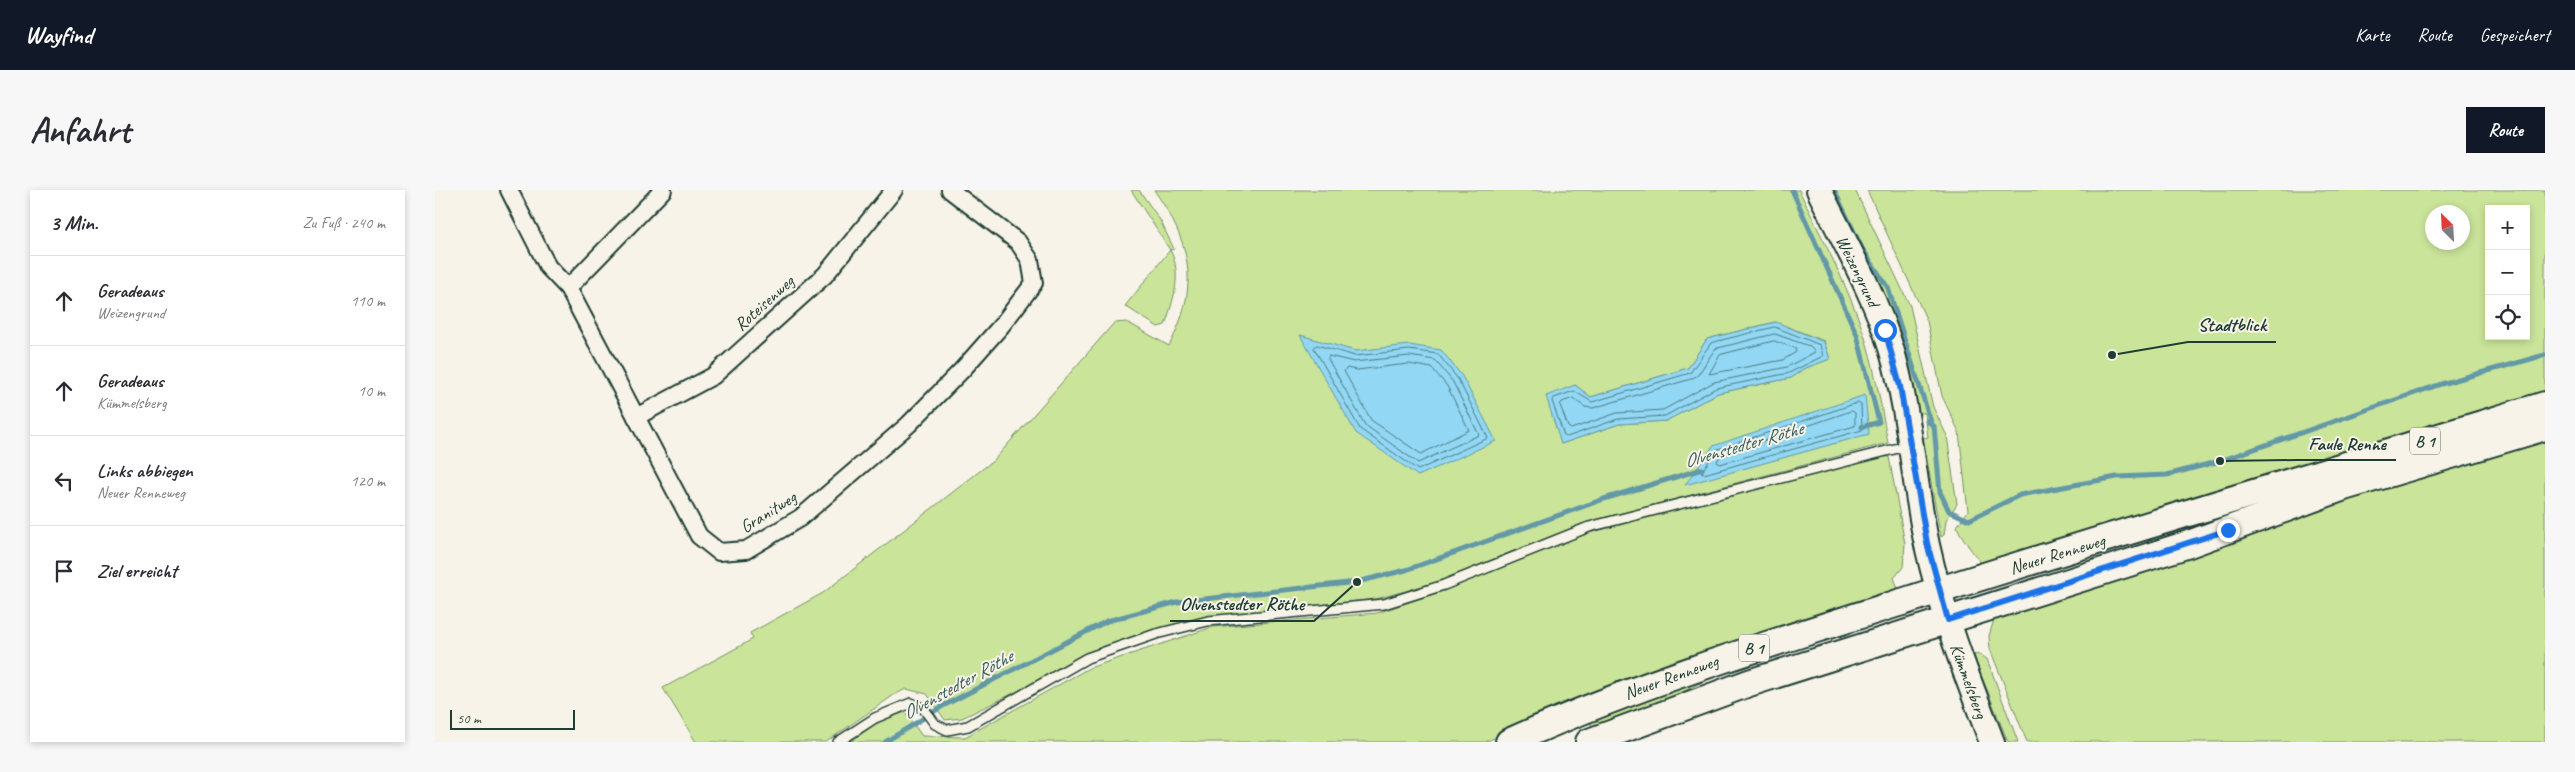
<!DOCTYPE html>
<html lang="de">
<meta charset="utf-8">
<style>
body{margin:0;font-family:Caveat,sans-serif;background:#f7f7f7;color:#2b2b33}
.controls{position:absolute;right:15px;top:15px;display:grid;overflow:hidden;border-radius:0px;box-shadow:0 2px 8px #0003}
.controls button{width:45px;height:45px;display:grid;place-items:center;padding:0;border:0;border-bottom:1px solid #e1e1e2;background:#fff;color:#2b2b33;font:25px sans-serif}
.compass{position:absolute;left:1990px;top:15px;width:45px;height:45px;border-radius:50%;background:#fff;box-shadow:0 2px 8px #0003;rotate:336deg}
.scale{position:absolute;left:15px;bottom:12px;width:125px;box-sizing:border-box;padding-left:5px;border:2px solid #1f3d34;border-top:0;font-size:14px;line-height:18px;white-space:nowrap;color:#1f3d34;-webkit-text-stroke:4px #f7f3e8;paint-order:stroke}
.stop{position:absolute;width:15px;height:15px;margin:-11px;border:4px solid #1a73e8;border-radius:50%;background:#fff}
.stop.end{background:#1a73e8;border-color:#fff;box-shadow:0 1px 5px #0008}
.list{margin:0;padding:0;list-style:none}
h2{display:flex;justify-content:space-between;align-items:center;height:65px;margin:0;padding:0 20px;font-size:21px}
h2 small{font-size:16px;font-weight:400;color:#7c7c81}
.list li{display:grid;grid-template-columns:32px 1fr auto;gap:15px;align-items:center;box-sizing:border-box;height:90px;padding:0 20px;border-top:1px solid #e1e1e2}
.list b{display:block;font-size:19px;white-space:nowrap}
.list p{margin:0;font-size:16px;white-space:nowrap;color:#7c7c81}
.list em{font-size:16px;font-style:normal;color:#7c7c81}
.icon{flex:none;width:28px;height:28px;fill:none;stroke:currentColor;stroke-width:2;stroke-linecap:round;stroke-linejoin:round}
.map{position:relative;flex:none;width:2110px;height:552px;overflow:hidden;border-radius:0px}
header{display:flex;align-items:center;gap:30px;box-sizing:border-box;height:70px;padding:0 25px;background:#111827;color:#fff}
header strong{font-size:24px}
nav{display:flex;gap:28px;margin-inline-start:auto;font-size:18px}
.intro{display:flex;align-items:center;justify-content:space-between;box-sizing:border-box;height:120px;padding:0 30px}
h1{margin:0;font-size:35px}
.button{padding:12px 22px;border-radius:0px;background:#111827;color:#fff;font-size:18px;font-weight:700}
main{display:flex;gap:30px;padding:0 30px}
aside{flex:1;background:#fff;border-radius:0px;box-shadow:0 2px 8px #0003}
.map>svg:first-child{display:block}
</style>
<header>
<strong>Wayfind</strong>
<nav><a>Karte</a><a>Route</a><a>Gespeichert</a></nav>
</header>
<div class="intro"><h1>Anfahrt</h1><a class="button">Route</a></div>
<main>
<aside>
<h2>3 Min.<small>Zu Fuß · 240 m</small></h2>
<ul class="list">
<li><svg class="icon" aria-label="ahead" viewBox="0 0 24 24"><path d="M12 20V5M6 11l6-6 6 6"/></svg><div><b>Geradeaus</b><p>Weizengrund</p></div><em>110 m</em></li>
<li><svg class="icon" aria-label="ahead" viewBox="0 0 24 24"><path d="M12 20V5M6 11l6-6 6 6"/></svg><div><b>Geradeaus</b><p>Kümmelsberg</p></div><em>10 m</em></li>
<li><svg class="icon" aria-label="left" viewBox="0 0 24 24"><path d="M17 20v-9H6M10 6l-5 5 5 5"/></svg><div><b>Links abbiegen</b><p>Neuer Renneweg</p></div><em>120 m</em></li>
<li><svg class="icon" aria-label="arrive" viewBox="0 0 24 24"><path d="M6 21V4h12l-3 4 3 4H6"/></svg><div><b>Ziel erreicht</b></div></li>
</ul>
</aside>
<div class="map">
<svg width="2110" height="552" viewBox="0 0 2110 552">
<rect width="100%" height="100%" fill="#f7f3e8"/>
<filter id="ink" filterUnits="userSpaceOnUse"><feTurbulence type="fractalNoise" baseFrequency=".02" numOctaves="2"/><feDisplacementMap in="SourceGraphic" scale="10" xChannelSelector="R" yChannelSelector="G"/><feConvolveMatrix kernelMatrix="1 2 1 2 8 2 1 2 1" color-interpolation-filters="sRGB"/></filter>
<g filter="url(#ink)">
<g fill="#cae49a" stroke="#749067" fill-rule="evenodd">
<path d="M696 0H704L725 30 739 59 735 60C748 84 738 111 730 135L723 137 690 116 735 60Z"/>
<path d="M719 0H1364C1391 57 1424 115 1438 177 1444 202 1448 227 1453 253L1146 334 999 393 941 409 779 426 713 441 646 465 581 502 527 528 510 530 492 504 471 499 459 505 391 552H261L228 498 318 449 315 443 388 403 559 270 679 133 692 132 734 156C765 96 757 54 719 0ZM1340 132 1389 151 1395 169 1368 179 1356 188 1283 203 1231 231 1184 234 1126 254 1140 195 1156 207 1253 178 1272 149Z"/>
<path d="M1394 0H1420L1475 116 1498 217 1512 246 1522 314 1511 330 1509 345 1506 347 1488 248 1493 247 1490 223H1483C1478 193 1473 162 1461 134 1443 87 1416 44 1394 0Z"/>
<path d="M1432 0H2110V205L1546 374C1541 366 1523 343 1522 336L1533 321 1524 242 1507 206 1492 131ZM2054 19H2091V146H2054ZM1998 22H2028V52H1998Z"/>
<path d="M2110 248V552H1592L1555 459 1554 446 1560 426 1899 311Z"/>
<path d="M1445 266 1454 267 1470 354 1468 377 1459 388 1463 398 1093 533 1050 552H415L440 534 470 522 487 546 530 547 654 478 778 437 942 423 1002 403 1154 343Z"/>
<path d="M1470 420 1471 424 1286 483 1231 510 1158 539 1153 528 1309 470Z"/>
<path d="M1544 464 1552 469 1583 552H1573L1542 475 1539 465Z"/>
</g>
<g fill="#92d7f4" stroke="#6499a7">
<path d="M1341 132 1389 152 1395 169 1368 179 1356 188 1283 203 1231 231 1184 234 1126 254 1111 206 1140 195 1156 207 1253 178 1272 149Z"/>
<path d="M865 145 920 161 974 155 1006 160 1027 186 1061 251 983 286 921 243Z"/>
<path d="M1430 205 1434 244 1250 295 1278 256Z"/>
</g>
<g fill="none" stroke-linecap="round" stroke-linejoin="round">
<g stroke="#4d7b81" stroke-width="1">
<path d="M1340 137 1385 155 1388 166 1354 183 1281 198 1230 226 1183 229 1132 247 1129 246 1117 211 1119 208 1139 201 1157 212 1255 183 1276 153Z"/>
<path d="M1340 144 1374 156 1380 162 1352 177 1279 192 1228 220 1182 223 1136 239 1133 237 1125 215 1127 212 1138 208 1150 217 1158 218 1256 189 1263 185 1280 159Z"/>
<path d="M1339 151 1360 158 1361 162 1348 170 1274 184 1285 165Z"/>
<path d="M882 155 920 166 974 160 1003 164 1023 189 1053 248 983 280 925 239 879 158Z"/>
<path d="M894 166 919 172 974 166 1000 170 1018 192 1044 245 983 273 930 235 893 169Z"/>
<path d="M974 174 997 178 1012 196 1034 240 986 264 936 230 909 181 912 178 921 180Z"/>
<path d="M1423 213 1426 215 1427 240 1269 284 1266 283 1281 260Z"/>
<path d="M1417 221 1420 223V236L1285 274 1282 272 1285 266Z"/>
</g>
<g stroke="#6499a7" stroke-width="5">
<path d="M1357 0 1422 145 1444 232 1427 237"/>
<path d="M1399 0 1427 58 1453 98 1496 232"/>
<path d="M1492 231 1499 236 1505 302 1514 321 1534 330 1585 305 1682 287 1732 285 1785 271 2006 194 2110 165"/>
<path d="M450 552 508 516 672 431 742 412 922 392 971 380 1169 309 1267 279"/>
</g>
<defs>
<path id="service" d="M403 552 440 528 476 513 489 519 500 534 512 540 533 536 652 468 721 444 773 431 949 414 1009 395 1154 337 1475 255"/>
<g id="minor">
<path d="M74 0 113 77 133 98 264 346 284 362 311 360 365 328 473 235 527 180 566 136 599 93 595 70 583 52 515 0"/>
<path d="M133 98 228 0"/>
<path d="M201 227 278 186 390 85 459 0"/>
</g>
<path id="secondary" d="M1384 0C1409 52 1439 103 1456 158 1475 222 1478 290 1492 355 1507 423 1532 487 1557 552"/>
<g id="primary">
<path d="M1074 552C1209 491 1350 449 1492 404 1697 339 1904 277 2110 215"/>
<path d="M1154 552 1314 493 1754 354 1909 297 2110 237"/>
</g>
</defs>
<use href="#service" stroke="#1f3d34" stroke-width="12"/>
<use href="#minor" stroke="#1f3d34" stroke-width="20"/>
<use href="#secondary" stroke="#1f3d34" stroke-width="28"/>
<use href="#primary" stroke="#1f3d34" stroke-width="30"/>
<use href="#service" stroke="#f7f3e8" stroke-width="9"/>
<use href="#minor" stroke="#f7f3e8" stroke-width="16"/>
<use href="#secondary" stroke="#f7f3e8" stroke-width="24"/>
<use href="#primary" stroke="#f7f3e8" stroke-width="26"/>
</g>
</g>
<g fill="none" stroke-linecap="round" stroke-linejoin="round" filter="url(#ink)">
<path stroke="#1a73e8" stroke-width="6" d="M1450 140 1465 196 1492 353 1513 430 1793 340"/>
</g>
<g text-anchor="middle" stroke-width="4" stroke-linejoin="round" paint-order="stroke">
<g fill="#f7f3e8" stroke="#60746a" stroke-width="1">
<rect x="1975" y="237.5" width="30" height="27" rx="4"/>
<rect x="1304" y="444.5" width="30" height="27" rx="4"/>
</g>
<g font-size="16" font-weight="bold" fill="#1f3d34">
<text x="1990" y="257">B 1</text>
<text x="1319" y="464">B 1</text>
</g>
<g font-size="18" fill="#1f3d34" stroke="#f7f3e8">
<text transform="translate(1423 81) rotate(64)" y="6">Weizengrund</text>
<text transform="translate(329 113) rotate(-42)" y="6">Roteisenweg</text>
<text transform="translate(333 322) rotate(-32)" y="6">Granitweg</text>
<text transform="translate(1622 364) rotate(-17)" y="6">Neuer Renneweg</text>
<text transform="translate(1236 487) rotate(-20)" y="6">Neuer Renneweg</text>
<text transform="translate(1534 491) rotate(70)" y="6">Kümmelsberg</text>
</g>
<g font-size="19" font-style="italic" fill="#365c5a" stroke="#f7f3e8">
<text transform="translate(1308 254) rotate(-16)" y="7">Olvenstedter Röthe</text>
<text transform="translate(522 494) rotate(-29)" y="7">Olvenstedter Röthe</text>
</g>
</g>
<path fill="none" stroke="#1f3d34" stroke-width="2" d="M1677 165L1753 152H1841M1785 271L1862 270H1961M922 392L879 431H735"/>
<g fill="#1f3d34" stroke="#f7f3e8" stroke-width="2">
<circle cx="1677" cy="165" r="5"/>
<circle cx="1785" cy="271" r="5"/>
<circle cx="922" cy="392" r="5"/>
</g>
<g font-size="19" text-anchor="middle" font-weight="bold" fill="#1f3d34" stroke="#f7f3e8" stroke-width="4" stroke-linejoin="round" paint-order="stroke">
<text x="1797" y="141">Stadtblick</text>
<text x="1912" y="260">Faule Renne</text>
<text x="807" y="420">Olvenstedter Röthe</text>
</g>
</svg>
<div class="controls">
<button>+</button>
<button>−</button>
<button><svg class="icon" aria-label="locate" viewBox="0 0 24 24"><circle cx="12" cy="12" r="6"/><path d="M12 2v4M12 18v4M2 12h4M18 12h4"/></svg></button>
</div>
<svg class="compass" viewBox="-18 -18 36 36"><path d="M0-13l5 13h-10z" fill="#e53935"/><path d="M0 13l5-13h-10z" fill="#7c7c81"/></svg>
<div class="scale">50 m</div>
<div class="stop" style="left:1450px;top:140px"></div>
<div class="stop end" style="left:1793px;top:340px"></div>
</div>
</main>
